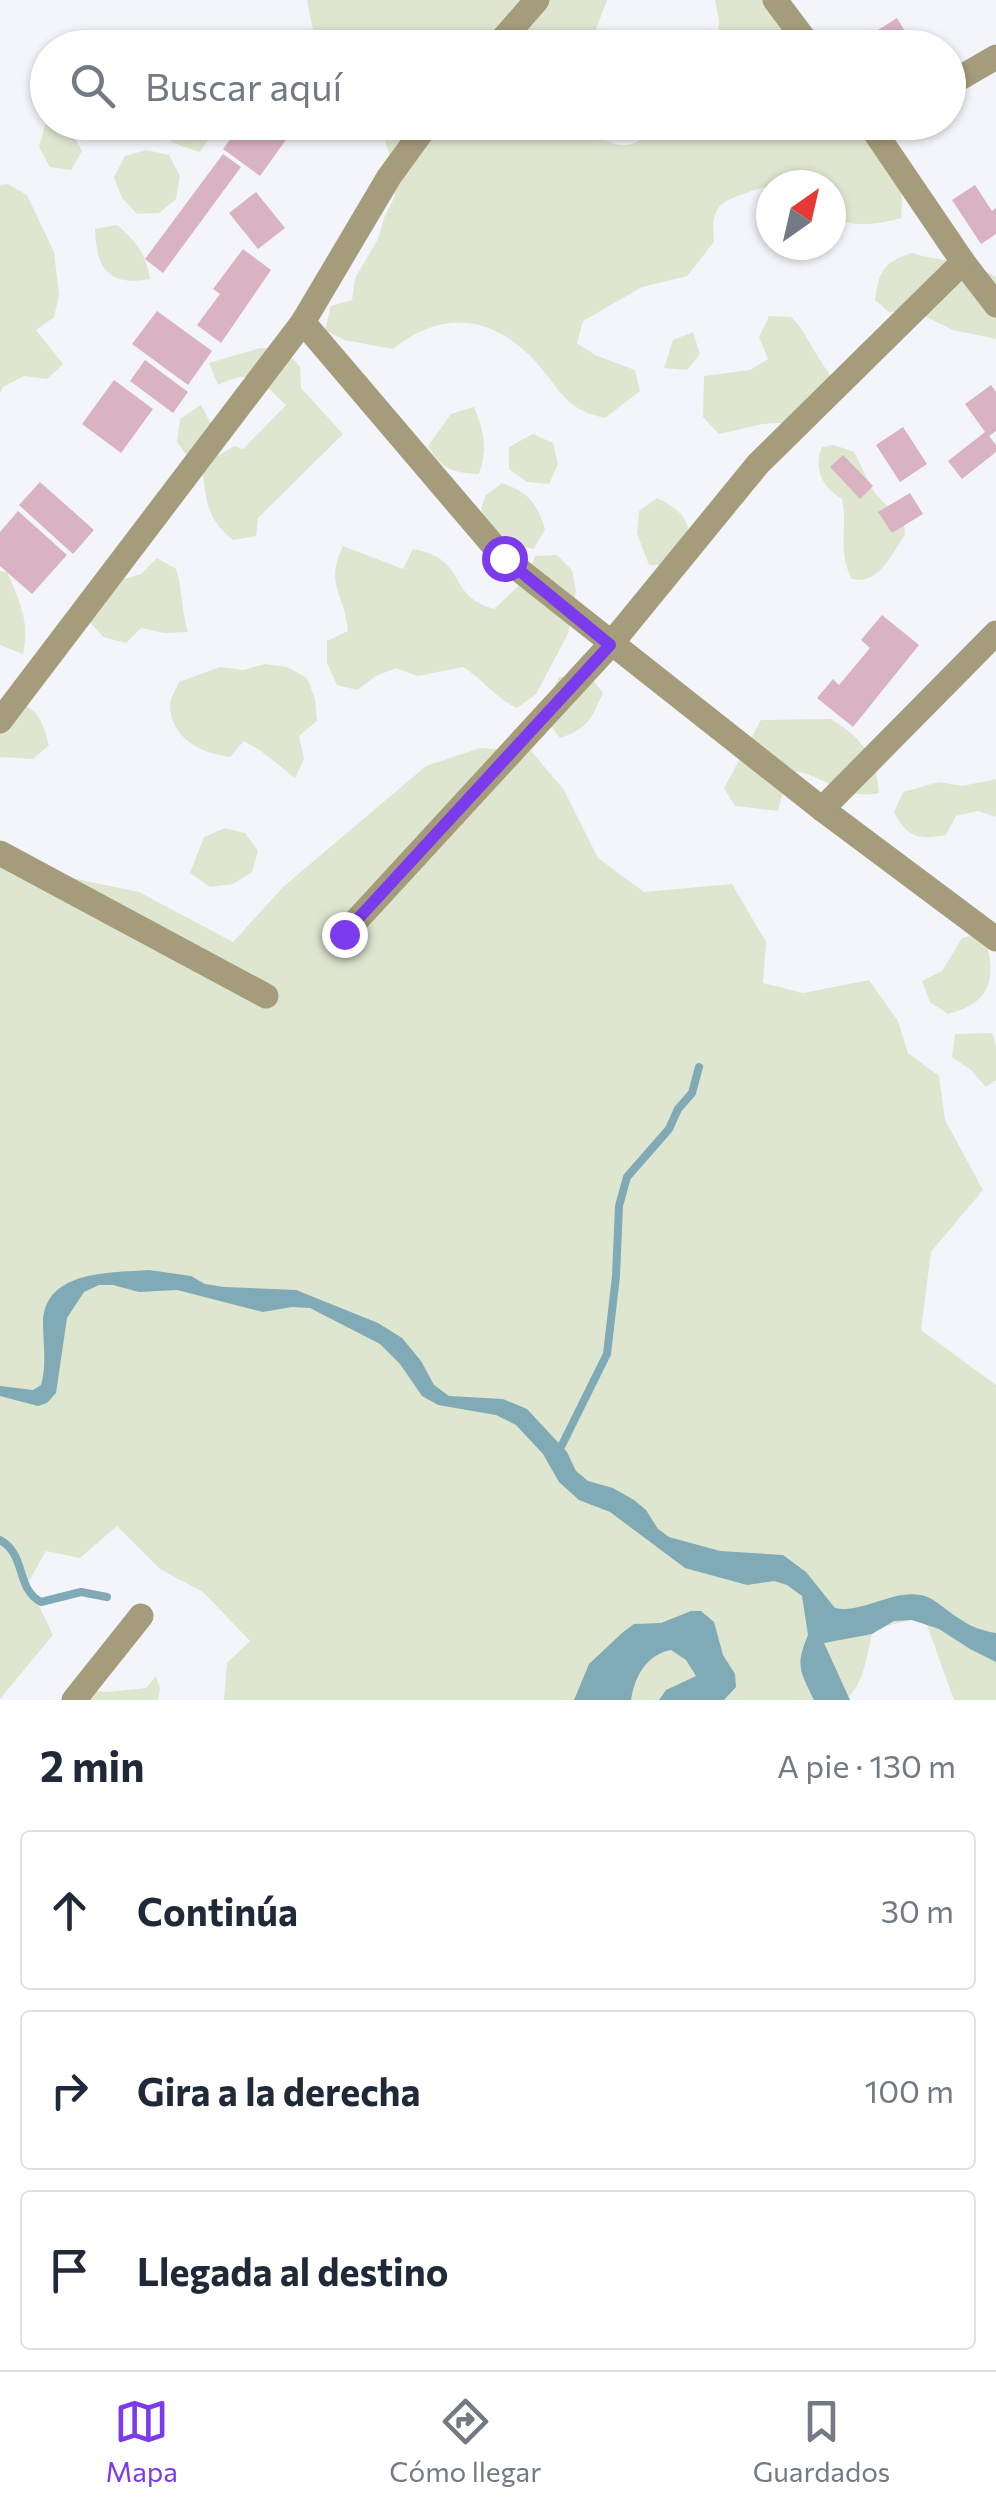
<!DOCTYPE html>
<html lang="es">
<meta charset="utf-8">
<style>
body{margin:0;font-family:Commissioner,sans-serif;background:#f6f6f7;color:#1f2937}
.compass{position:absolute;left:756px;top:170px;width:90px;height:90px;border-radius:50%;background:#fff;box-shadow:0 2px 8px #0004;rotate:34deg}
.stop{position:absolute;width:30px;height:30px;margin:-22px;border:8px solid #7c3aed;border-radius:50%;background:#fff}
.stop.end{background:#7c3aed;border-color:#fff;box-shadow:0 2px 10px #0008}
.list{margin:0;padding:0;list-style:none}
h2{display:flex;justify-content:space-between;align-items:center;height:130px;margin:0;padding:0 40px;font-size:42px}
h2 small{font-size:32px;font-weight:400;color:#747a83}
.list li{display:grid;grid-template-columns:65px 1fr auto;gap:30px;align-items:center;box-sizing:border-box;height:160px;margin:0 20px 20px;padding:0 20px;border:2px solid #e0e1e3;border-radius:10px}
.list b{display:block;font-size:38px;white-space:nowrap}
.list em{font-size:32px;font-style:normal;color:#747a83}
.icon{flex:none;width:55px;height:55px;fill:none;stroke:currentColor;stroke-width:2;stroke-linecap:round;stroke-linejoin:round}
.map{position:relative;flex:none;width:996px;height:1700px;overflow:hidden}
.search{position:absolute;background:#fff;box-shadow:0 2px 8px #0004;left:30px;right:30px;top:30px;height:110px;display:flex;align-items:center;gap:25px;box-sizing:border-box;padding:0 35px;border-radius:55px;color:#747a83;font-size:38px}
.sheet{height:670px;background:#fff}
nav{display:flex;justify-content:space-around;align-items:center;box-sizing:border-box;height:140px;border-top:2px solid #e0e1e3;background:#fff;font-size:28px;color:#747a83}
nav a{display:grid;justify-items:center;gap:5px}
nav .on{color:#7c3aed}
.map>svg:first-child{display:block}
</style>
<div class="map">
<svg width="996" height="1700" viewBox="0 0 996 1700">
<rect width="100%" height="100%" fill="#f4f5fb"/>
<g fill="#dee6d0">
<path d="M307 0H607L589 48 323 47 314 35Z"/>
<path d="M715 0H783L813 47H717L719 20Z"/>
<path d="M67 123 82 151 71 170 50 167 39 147 45 125Z"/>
<path d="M155 123H220L200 152C181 146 164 142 155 123Z"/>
<path d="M375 123H587C599 138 618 153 638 141 644 138 649 127 655 123H871L902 196 901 218C886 223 839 232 831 210 829 204 831 192 831 185H812L807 179C789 180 735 193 722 204 711 214 713 229 714 242L687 276 642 287 583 321 577 343 595 355 635 370 640 391 605 418C564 409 561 390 536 362 493 315 442 309 393 349L344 340 325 330 331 306 352 300 355 278 378 239 384 218 394 198 396 175 382 131Z"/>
<path d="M146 150 169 155 180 176 176 199 159 213 137 214 122 198 114 177 125 156Z"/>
<path d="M8 184 27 195 54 252 59 295 54 317 36 330 63 364 47 379 24 376 3 387 0 394V185Z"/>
<path d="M117 225C136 241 146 254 150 279 108 287 96 268 95 229Z"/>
<path d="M912 253C941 262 970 260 996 277V339L953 330 912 310 889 312 875 300C879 271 883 262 912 253Z"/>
<path d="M769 316 791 317C804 329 806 338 815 352 823 366 831 374 837 389L809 421 763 424 719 434 703 417 704 376 750 370 768 359 759 337Z"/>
<path d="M693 332 700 354 687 370 664 368 673 340Z"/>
<path d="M260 348 284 349 300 367 301 388 343 434 258 518 256 536 233 540C208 519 207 506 203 475L216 457 234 446 243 449 286 405C260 380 253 368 218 385L209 363Z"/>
<path d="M201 405 211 424 191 461 177 442 180 419Z"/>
<path d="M474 407C484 432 488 448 479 474 453 473 441 469 428 446L451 414Z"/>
<path d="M533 434 553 443 558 464 549 484 527 482 509 469V447Z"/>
<path d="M834 445 854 452 874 492 904 524 905 535C891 555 879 585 852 579 837 553 848 526 842 499 822 487 813 469 822 447Z"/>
<path d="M502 483C528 492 537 503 545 529L534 549C506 544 495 535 481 510L485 496Z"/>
<path d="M657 498C692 515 699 535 672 565H649L637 533 639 511Z"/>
<path d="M343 546 403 569 413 549C469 559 445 595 494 609L527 578 535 556 557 555 572 570 576 591 568 634 536 694 517 708C495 698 484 680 463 667L418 676 396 668 376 676 357 690 337 685 327 663V641L348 631C345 593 324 586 343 546Z"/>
<path d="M157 558 176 569C183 590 181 610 188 632L164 633 141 628 126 643 103 637 84 615 120 580 141 574Z"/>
<path d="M0 571 7 572C20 602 30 622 23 654L0 645Z"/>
<path d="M265 664 287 667 307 678 315 699 317 721 299 736 304 759 295 778 261 751 244 741 230 757C203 754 171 739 170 706 170 699 176 689 179 682L220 667 243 670Z"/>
<path d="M590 676 603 693C591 719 588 729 560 738L546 719 549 698 559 677Z"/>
<path d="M10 699C38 708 41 717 49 745L33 759 0 757V700Z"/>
<path d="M831 719C862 738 876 756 879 793 846 800 829 779 797 771L784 788 778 811 735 806 724 788 761 720Z"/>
<path d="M480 748 531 751 564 790 598 858 644 892 732 884 766 942 763 983 803 993 869 980 898 1021 908 1053 939 1076 945 1120 983 1190 931 1252 921 1330 996 1385V1700H954L924 1617 873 1629C867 1653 865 1686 844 1700H224L227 1663 250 1641 203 1592 160 1569 117 1526 80 1558 46 1551 28 1583 53 1635 0 1699V863L139 892 233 942 283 887 426 766Z"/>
<path d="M996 779V817L978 811 956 816 946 835C918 840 908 838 894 812L903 792 939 782 962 786Z"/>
<path d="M225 828 245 833 258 851 252 872 233 884 210 887 190 873 204 837Z"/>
<path d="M984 933C996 976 995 1002 948 1014L930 1002 922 981 942 971 962 938Z"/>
<path d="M992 1033 996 1046V1080L986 1087 971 1070 952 1057 955 1034Z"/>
<path d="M156 1676 160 1689 158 1700H90L89 1690 108 1692 146 1688Z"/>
</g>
<g fill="#80aab5">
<path d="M149 1270 191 1276 205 1284 224 1287 296 1290 378 1323 402 1338 421 1361 434 1385 449 1396 503 1399 527 1409 567 1452 576 1471 588 1481 613 1488 634 1500 646 1510 658 1529 669 1537 720 1551 783 1555 806 1572 835 1608C862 1614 891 1590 920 1595 935 1597 947 1612 960 1619 971 1627 983 1631 996 1633V1662L970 1649 939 1629 912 1620 894 1621 872 1634 824 1643 850 1700H814C800 1671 795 1666 808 1635L802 1596 787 1585 774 1581 747 1585 685 1568 610 1512 579 1500 559 1482 543 1454 516 1425 496 1415 438 1405 422 1396 400 1364 380 1344 310 1308 292 1307 263 1312 177 1290 139 1292 113 1285H99L84 1292 67 1318 56 1393 47 1403 38 1406 0 1396V1386L33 1390 41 1385C47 1365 43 1342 43 1321 46 1269 113 1273 149 1270Z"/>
<path d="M691 1611H701L714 1622 723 1655 735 1674 736 1687 724 1700H659L666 1690 696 1676 686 1660 671 1650C646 1655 635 1676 631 1700H574L589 1664 622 1633 634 1624 661 1623Z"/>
</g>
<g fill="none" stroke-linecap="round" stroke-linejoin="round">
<g stroke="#80aab5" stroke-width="8">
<path d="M559 1451 607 1354 616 1276 619 1206 627 1177 669 1129 678 1109 692 1093 699 1067"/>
<path d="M0 1540C27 1555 15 1588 41 1602L81 1592 107 1597"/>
</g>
</g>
<g fill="#d9b3c2">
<path d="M897 18 915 48H849Z"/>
<path d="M243 122H282L293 130 260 176 223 149Z"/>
<path d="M223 154 241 167 163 273 145 259Z"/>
<path d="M975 185 992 211 996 208V234L981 244 952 200Z"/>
<path d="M256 192 285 228 258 249 229 213Z"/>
<path d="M243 249 271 270 221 343 197 325 220 294 213 289Z"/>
<path d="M157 311 212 351 188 385 132 344Z"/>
<path d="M145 360 188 392 173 413 130 381Z"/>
<path d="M114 380 153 409 121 453 82 424Z"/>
<path d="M991 385 996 392V431L989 436 996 445V452L962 479 948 461 985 432 965 404Z"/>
<path d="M903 427 927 464 900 482 876 445Z"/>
<path d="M843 455 873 486 860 499 830 467Z"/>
<path d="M40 482 94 530 73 554 19 505Z"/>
<path d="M910 493 923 514 892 533 878 512Z"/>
<path d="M18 511 67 555 32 594 0 566V532Z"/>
<path d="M882 615 919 645 853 727 817 698 833 679 839 685 870 648 861 640Z"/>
</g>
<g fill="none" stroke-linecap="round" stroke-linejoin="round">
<g stroke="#a49c7a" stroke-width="25">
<path d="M775 0 811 48"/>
<path d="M495 48 537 0"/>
<path d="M948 85 996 57"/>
<path d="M868 122 963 262 996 305"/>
<path d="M303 322 504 558 822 809 996 939"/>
<path d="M0 721 303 322 389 177 429 122"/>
<path d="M822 809 996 633"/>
<path d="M0 853 266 996"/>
<path d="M344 934 610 645 758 464 963 262"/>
<path d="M74 1700 141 1616"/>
</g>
</g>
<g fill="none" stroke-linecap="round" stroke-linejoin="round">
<path stroke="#7c3aed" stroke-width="12" d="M344 934 610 645 504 558"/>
</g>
</svg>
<svg class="compass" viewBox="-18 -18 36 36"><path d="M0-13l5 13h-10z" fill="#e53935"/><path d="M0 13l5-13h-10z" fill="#747a83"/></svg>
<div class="stop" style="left:504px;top:558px"></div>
<div class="stop end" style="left:344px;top:934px"></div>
<div class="search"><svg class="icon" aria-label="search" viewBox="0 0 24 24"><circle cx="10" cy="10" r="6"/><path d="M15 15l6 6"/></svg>Buscar aquí</div>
</div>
<section class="sheet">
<h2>2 min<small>A pie · 130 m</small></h2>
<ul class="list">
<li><svg class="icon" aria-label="ahead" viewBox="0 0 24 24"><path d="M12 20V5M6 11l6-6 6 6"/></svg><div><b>Continúa</b></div><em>30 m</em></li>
<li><svg class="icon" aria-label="right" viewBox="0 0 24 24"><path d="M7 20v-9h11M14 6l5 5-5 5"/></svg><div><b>Gira a la derecha</b></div><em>100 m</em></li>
<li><svg class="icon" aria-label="arrive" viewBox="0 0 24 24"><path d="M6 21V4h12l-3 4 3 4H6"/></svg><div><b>Llegada al destino</b></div></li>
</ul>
</section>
<nav>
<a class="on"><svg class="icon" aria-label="map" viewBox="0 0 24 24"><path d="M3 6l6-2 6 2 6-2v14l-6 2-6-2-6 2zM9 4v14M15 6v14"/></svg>Mapa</a>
<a><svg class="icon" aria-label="directions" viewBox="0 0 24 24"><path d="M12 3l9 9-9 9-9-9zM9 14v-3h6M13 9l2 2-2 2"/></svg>Cómo llegar</a>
<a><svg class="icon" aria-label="saved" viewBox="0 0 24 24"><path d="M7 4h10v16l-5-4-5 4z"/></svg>Guardados</a>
</nav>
